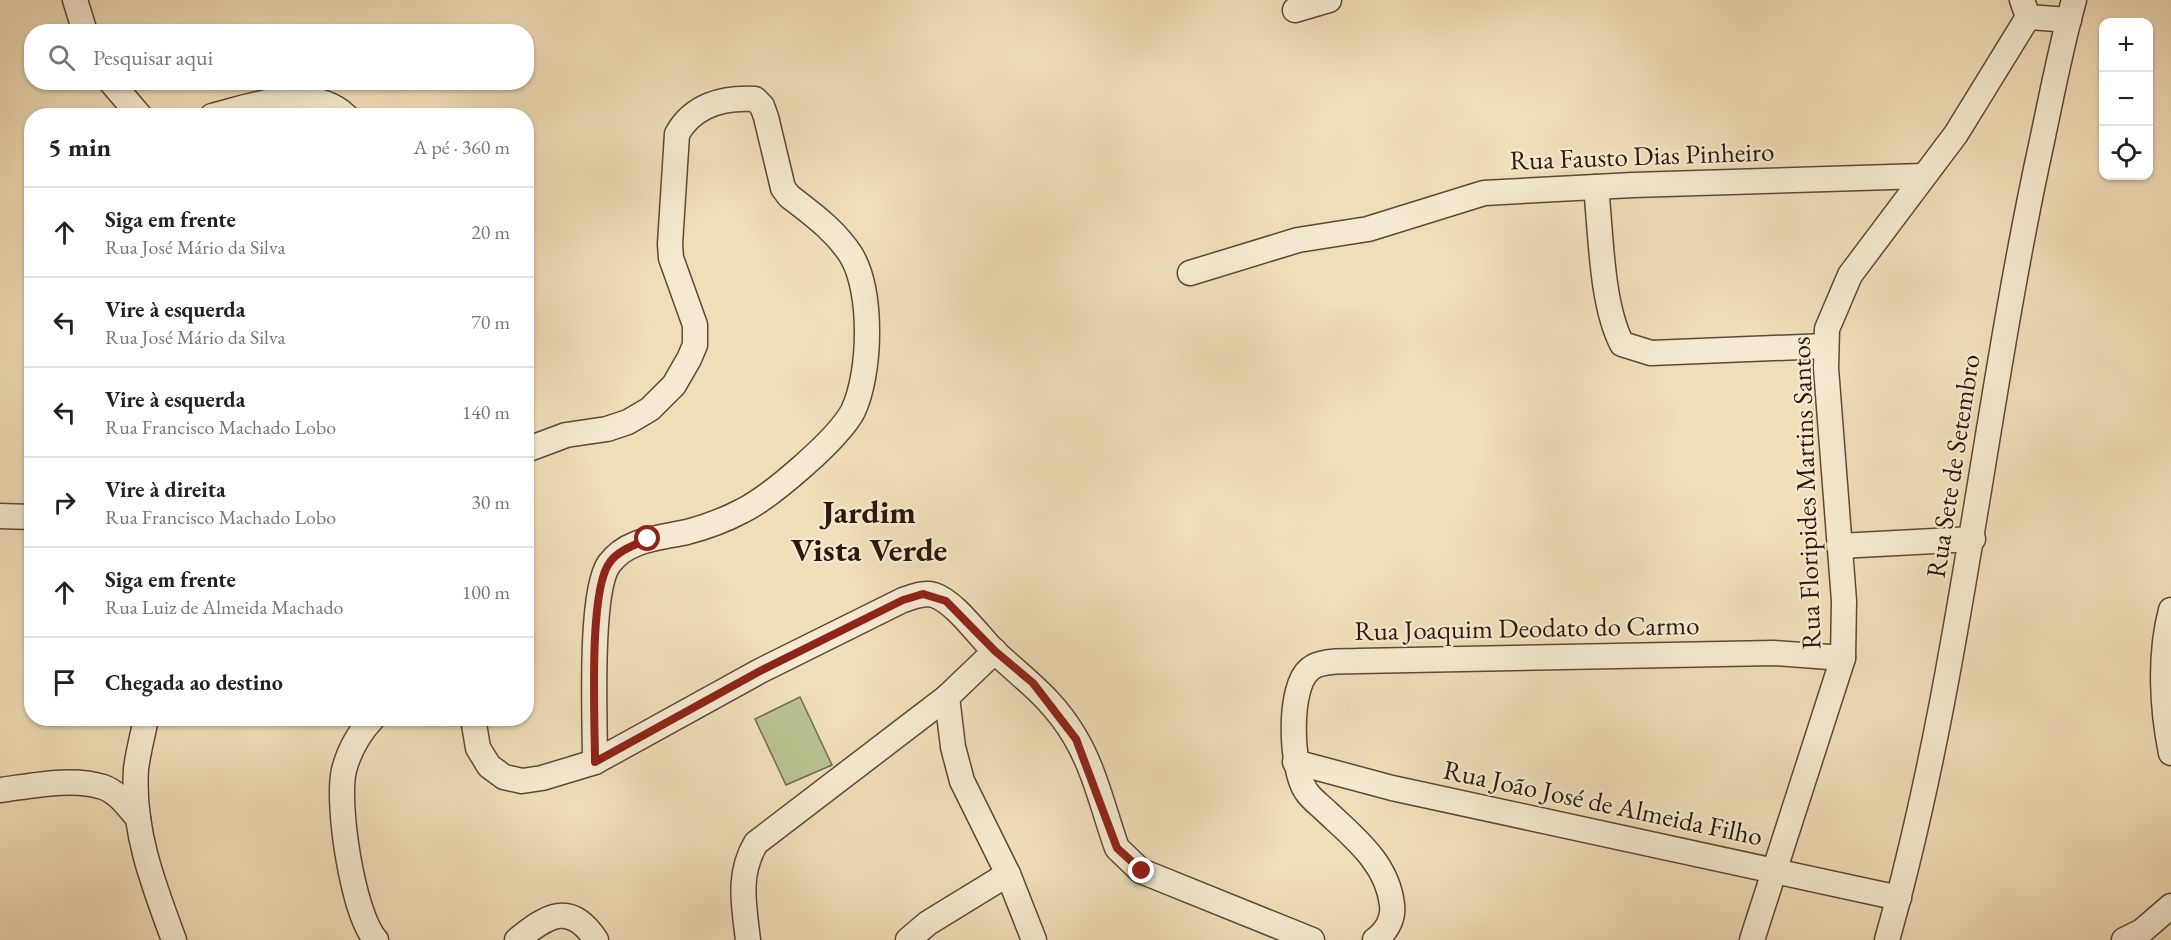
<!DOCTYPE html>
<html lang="pt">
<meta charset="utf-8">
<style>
body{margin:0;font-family:"EB Garamond",serif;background:#f6f6f6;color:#222}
.controls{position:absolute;right:18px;top:18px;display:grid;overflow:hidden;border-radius:12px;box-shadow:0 2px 4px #0004}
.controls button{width:54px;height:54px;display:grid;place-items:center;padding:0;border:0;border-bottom:2px solid #e0e0e0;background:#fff;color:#222;font:30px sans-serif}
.stop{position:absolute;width:18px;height:18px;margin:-14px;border:4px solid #8f2418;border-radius:50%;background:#fff}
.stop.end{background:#8f2418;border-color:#fff;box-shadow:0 2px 6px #0008}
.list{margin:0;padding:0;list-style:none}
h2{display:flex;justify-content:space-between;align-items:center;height:78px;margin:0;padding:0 24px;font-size:26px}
h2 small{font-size:20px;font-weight:400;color:#767676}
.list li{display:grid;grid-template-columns:39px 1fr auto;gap:18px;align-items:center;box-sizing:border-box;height:90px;padding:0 24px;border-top:2px solid #e0e0e0}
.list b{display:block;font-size:22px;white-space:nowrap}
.list p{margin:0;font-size:20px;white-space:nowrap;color:#767676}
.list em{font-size:20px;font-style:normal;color:#767676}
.icon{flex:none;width:33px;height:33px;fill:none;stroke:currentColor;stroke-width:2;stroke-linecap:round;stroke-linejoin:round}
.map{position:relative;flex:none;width:2171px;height:940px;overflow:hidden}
.search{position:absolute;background:#fff;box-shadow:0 2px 4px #0004;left:24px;top:24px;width:510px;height:66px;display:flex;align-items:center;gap:15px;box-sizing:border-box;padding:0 21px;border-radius:24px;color:#767676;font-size:22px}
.panel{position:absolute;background:#fff;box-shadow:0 2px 4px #0004;left:24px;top:108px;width:510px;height:618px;border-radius:24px}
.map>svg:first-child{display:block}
</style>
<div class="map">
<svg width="2171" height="940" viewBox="0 0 2171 940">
<rect width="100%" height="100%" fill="#f0deb8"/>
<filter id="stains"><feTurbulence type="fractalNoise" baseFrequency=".00333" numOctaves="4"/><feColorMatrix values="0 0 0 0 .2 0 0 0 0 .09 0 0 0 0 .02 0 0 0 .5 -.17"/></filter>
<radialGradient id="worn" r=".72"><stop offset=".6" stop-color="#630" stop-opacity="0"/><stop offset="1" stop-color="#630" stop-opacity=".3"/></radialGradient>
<path fill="#b7c290" stroke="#726c4e" stroke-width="1.5" d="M800 697 832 765 786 785 755 719Z"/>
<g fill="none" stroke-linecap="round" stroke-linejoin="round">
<defs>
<g id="minor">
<path d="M75 0 85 32"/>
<path d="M2022 0 2028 17 2069 20"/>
<path d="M1295 10 1329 0"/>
<path d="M111 82 140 116"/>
<path d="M212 116C252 106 311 83 346 116"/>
<path d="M1596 187C1601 233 1601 304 1622 344L1651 353 1826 346"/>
<path d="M1190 273 1298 240 1368 229 1484 193 1633 185 1923 176"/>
<path d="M526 450 566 435 607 429 628 422 650 409 674 385 689 359 695 345V325L671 258 670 244 677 134C693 105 724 97 755 99L762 106 766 117 783 188 789 196C812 214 835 230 851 255 873 291 871 373 853 411 838 439 772 496 742 511 725 520 706 527 687 532 660 538 627 539 609 564 589 592 595 722 595 762"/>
<path d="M0 516 32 517"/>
<path d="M1839 546 1973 539"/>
<path d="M2171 610C2159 655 2162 709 2171 753"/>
<path d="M947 697 953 747 962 781 1008 874 1034 940"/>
<path d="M146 718C143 735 138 752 136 769 132 829 153 884 174 940"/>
<path d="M373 718C359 733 349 751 344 770 336 804 353 915 376 940"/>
<path d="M473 718 478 748 489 766 504 777 522 781 542 778 595 762 760 671 903 600C913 597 923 592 934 595 955 602 978 635 994 651 1025 680 1053 699 1075 737 1095 770 1104 812 1117 848L1141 871 1312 940"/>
<path d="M1295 762 1392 788 1899 898"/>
<path d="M0 790C31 786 73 777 103 787 118 792 128 807 138 818"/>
<path d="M517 940C547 916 570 900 596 940"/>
<path d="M748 940C744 905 737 875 756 843L947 697 995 651"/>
<path d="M908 940 928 923 1008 874"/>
<path d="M1375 940C1386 932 1394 919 1392 905 1388 865 1356 839 1328 813 1321 806 1311 799 1306 791 1291 769 1287 687 1310 669 1322 659 1345 662 1359 661L1774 653 1843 658"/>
<path d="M1752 940 1843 658 1844 601 1826 368 1827 329 1850 275 1956 134 2028 17"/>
<path d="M1887 940C1961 678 1984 406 2042 141 2052 94 2061 46 2074 0"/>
<path d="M2124 940 2142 931 2171 906"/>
</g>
</defs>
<use href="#minor" stroke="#5e4837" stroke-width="27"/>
<use href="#minor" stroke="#f5ead1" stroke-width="24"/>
</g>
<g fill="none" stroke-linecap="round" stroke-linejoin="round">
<path stroke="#8f2418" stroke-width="8" d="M648 539C635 545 619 550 610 562 588 590 595 722 595 762L760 671 903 600 923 594 946 601 995 651 1033 683 1076 739 1117 848 1142 871"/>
</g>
<g text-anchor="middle" stroke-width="4.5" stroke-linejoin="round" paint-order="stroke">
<g font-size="27" fill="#2d160c" stroke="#f5ead1">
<text transform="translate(1642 156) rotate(-2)" y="9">Rua Fausto Dias Pinheiro</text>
<text transform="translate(1953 466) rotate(-81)" y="9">Rua Sete de Setembro</text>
<text transform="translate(1806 493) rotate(-92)" y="9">Rua Floripides Martins Santos</text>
<text transform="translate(1527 628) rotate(-1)" y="9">Rua Joaquim Deodato do Carmo</text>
<text transform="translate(1603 803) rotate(12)" y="9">Rua João José de Almeida Filho</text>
</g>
<g font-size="33" font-weight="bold" fill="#2d160c" stroke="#f5ead1">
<text x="869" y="523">Jardim<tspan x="869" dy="38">Vista Verde</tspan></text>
</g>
</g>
<rect width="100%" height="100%" filter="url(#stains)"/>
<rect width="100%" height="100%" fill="url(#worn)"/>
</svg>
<div class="controls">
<button>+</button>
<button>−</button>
<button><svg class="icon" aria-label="locate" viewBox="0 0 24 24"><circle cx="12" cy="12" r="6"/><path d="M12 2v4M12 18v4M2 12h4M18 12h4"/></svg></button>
</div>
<div class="stop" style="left:648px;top:539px"></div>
<div class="stop end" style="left:1142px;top:871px"></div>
<div class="search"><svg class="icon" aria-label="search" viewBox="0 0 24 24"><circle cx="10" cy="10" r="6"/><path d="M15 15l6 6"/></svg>Pesquisar aqui</div>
<section class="panel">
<h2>5 min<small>A pé · 360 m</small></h2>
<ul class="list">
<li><svg class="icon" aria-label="ahead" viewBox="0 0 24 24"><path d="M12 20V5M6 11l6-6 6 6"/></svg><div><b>Siga em frente</b><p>Rua José Mário da Silva</p></div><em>20 m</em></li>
<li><svg class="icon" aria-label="left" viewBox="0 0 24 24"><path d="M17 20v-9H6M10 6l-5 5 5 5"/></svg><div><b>Vire à esquerda</b><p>Rua José Mário da Silva</p></div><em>70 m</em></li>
<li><svg class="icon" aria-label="left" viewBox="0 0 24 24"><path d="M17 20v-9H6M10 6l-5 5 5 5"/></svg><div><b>Vire à esquerda</b><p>Rua Francisco Machado Lobo</p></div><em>140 m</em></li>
<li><svg class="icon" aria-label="right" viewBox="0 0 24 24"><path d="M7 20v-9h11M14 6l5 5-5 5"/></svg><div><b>Vire à direita</b><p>Rua Francisco Machado Lobo</p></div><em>30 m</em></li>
<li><svg class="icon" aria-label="ahead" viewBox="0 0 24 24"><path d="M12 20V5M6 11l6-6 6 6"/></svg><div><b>Siga em frente</b><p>Rua Luiz de Almeida Machado</p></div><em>100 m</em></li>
<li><svg class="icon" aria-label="arrive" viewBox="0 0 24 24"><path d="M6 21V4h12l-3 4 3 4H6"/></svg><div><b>Chegada ao destino</b></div></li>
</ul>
</section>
</div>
